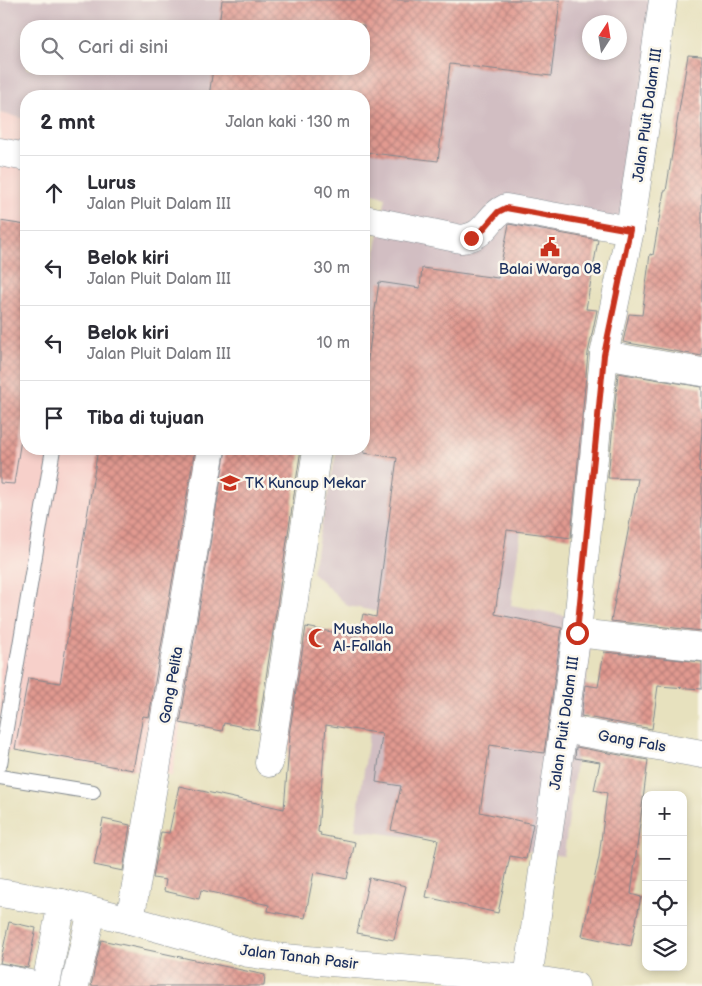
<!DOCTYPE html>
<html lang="id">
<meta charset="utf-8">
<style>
body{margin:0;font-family:"Balsamiq Sans",sans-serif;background:#f7f7f7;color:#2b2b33}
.controls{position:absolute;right:15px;bottom:15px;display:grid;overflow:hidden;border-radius:10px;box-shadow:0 2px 8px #0003}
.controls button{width:45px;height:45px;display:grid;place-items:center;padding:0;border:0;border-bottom:1px solid #e1e1e2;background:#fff;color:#2b2b33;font:25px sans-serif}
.compass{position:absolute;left:582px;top:15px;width:45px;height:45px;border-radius:50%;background:#fff;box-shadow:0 2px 8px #0003;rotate:12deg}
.stop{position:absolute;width:15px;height:15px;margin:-11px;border:4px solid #c8321e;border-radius:50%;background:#fff}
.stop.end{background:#c8321e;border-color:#fff;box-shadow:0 1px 5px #0008}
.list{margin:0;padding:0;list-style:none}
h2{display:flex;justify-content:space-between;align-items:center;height:65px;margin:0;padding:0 20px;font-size:21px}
h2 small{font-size:16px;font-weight:400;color:#7c7c81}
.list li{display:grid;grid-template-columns:32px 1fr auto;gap:15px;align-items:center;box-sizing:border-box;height:75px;padding:0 20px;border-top:1px solid #e1e1e2}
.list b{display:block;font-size:19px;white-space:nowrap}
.list p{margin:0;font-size:16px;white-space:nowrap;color:#7c7c81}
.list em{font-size:16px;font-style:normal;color:#7c7c81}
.icon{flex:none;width:28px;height:28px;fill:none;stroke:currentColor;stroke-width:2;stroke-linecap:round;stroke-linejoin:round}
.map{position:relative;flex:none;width:702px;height:986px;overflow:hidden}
.search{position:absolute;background:#fff;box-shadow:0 2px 8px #0003;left:20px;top:20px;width:350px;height:55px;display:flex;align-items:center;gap:12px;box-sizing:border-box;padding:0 18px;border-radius:20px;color:#7c7c81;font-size:19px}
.panel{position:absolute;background:#fff;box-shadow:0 2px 8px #0003;left:20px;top:90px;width:350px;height:365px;border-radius:20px}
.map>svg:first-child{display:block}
</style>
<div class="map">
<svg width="702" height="986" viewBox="0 0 702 986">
<defs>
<pattern id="building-cross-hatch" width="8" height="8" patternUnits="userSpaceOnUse" patternTransform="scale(1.25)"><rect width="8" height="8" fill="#e29a90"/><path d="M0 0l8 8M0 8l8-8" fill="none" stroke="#b67e79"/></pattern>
</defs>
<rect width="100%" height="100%" fill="#fbf7ec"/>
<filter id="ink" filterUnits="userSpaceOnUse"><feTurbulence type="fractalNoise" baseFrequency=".02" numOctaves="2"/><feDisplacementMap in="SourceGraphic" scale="10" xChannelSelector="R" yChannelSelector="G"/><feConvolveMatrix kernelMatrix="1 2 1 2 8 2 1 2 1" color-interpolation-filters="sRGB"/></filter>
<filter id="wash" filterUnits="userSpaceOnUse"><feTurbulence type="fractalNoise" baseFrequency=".0096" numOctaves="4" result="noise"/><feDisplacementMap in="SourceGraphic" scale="20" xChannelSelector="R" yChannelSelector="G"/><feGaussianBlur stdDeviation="1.12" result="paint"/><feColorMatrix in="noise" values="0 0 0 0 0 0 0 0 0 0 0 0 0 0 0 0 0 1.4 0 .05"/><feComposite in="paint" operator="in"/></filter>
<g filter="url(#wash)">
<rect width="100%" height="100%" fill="#e7e1be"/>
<path fill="#f7d0ca" d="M0 113 26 119V449H228L172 776 0 750Z"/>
<path fill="#d2bec2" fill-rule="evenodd" d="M0 0H651L643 232 563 215 511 605 594 621 564 856 355 830 373 710 385 613 348 606 312 572 337 449H364V310L386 197 364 192V96H26V119L0 113ZM590 22H620V52H590ZM26 26H364V69H26Z"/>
<g id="blocks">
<g fill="url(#building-cross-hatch)">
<path d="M222 0H560L551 76 450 64 438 161 364 152V96H209L213 69H364V26H219Z"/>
<path d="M688 55 702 56V356L623 342 629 314 642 315 650 254 653 255 664 191H666Z"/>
<path d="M0 221 26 225V407L14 484 0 483Z"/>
<path d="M509 224 598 240 586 309 597 310 588 353 571 538 507 530 495 614 562 628 544 753 490 745 480 812 533 824 526 859 510 856 498 913 426 897 438 840 391 830 401 786 376 782 382 734 326 725 318 832 321 833 320 835 355 842 347 879 314 872 305 918 268 911 269 905 201 890 199 899 164 891 166 880 153 878 161 832 169 833 179 786 284 809 290 735H289L306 627 358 637 363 614 376 617 397 458 364 453V386L379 282 420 288 422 268 498 278Z"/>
<path d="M618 373 702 387V431L699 471 702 472V631L611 621 638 479 608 478Z"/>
<path d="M98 449H195L149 717 143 716 133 770 15 749 28 678 60 683Z"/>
<path d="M226 449H301L258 730 224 723 222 731 180 723Z"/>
<path d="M604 652 702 662V689L658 686 652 729 581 716 585 685 598 687Z"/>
<path d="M576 747 648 760 631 894 641 897 631 946 582 936 599 857 607 793 594 790 600 762 575 758Z"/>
<path d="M103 819 130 825 123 871 94 865Z"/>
<path d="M369 878 406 886 394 940 357 933Z"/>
<path d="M9 922 36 928 28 968 0 963Z"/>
<path d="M101 940 265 975 264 986H91Z"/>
</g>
</g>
</g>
<g filter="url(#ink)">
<use href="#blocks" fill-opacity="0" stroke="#81888e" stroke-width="1"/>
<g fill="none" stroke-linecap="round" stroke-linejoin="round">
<defs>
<g id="service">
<path d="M0 764 53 449"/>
<path d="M0 777 93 792"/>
</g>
<g id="minor">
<path d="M0 152 26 157"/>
<path d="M364 219 461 239C488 236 486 217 506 208L630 230"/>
<path d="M604 355 702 372"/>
<path d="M577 633 702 647"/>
<path d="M563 729 702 754"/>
<path d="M269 763 317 449"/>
<path d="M130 920 211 449"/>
<path d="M0 978 39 986"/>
<path d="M47 979 62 903"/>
<path d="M75 985 92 911"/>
<path d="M527 986 563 729 577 633 604 355 630 230 663 0"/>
</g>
<path id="tertiary" d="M0 893 62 903 130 920 248 953 284 958 529 979 575 986"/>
</defs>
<use href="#service" stroke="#81888e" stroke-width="16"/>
<use href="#minor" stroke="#81888e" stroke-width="29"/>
<use href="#tertiary" stroke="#81888e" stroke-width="29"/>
<use href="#service" stroke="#fff" stroke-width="14"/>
<use href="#minor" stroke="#fff" stroke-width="28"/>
<use href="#tertiary" stroke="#fff" stroke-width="28"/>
</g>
</g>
<g fill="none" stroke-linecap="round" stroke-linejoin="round" filter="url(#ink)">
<path stroke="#c8321e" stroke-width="6" d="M471 238 480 233 498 212 506 208 630 230 604 355 577 633"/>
</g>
<defs>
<symbol id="civic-bare" viewBox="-9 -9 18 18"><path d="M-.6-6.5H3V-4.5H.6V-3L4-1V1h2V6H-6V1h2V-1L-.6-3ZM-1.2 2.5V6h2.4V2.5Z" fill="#c8321e" stroke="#fbf7ec" stroke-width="2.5" paint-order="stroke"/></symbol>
<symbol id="school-bare" viewBox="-9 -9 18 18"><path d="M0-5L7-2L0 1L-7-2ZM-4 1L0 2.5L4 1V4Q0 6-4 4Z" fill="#c8321e" stroke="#fbf7ec" stroke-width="2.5" paint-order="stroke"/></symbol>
<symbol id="mosque-bare" viewBox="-9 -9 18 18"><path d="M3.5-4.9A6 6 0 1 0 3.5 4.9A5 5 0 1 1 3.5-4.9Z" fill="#c8321e" stroke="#fbf7ec" stroke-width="2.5" paint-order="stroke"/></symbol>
</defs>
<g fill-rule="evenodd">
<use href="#civic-bare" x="536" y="233" width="28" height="28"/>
<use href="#school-bare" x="216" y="469" width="28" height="28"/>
<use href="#mosque-bare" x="304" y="624" width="28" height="28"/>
</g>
<g text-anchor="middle" stroke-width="5" stroke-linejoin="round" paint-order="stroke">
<g font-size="15" fill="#1b2f5e" stroke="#fbf7ec">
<text transform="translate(647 115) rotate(-82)" y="5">Jalan Pluit Dalam III</text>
<text transform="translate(171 685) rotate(-80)" y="5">Gang Pelita</text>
<text transform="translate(564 723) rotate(-82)" y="5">Jalan Pluit Dalam III</text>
<text transform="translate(632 741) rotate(10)" y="5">Gang Fals</text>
<text transform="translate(299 957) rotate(7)" y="5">Jalan Tanah Pasir</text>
</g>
<g font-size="15" fill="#1b2f5e" stroke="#fbf7ec" text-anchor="start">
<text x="550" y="274" text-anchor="middle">Balai Warga 08</text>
<text x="245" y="488">TK Kuncup Mekar</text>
<text x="333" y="634">Musholla<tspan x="333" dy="17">Al-Fallah</tspan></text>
</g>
</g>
</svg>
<div class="controls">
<button>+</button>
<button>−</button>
<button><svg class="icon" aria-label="locate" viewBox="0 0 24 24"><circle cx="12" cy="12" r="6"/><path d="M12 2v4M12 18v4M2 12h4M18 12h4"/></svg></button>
<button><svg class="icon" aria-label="layers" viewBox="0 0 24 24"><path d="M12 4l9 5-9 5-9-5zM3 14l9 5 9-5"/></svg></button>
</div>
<svg class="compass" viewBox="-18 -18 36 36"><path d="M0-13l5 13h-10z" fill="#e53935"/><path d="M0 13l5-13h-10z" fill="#7c7c81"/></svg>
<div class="stop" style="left:577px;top:633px"></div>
<div class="stop end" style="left:471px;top:238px"></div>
<div class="search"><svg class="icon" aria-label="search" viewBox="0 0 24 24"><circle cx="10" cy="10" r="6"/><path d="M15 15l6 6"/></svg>Cari di sini</div>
<section class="panel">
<h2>2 mnt<small>Jalan kaki · 130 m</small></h2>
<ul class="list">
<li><svg class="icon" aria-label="ahead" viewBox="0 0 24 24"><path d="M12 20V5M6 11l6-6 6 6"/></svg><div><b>Lurus</b><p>Jalan Pluit Dalam III</p></div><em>90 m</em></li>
<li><svg class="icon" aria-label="left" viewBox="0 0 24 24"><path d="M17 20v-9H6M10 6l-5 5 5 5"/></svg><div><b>Belok kiri</b><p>Jalan Pluit Dalam III</p></div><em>30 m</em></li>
<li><svg class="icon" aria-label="left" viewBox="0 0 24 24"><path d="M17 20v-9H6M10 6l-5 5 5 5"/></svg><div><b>Belok kiri</b><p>Jalan Pluit Dalam III</p></div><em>10 m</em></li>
<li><svg class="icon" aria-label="arrive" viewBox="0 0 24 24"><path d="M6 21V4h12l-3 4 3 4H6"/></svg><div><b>Tiba di tujuan</b></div></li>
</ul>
</section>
</div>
